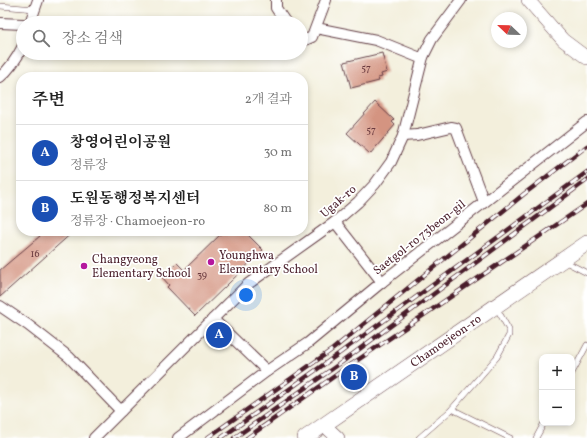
<!DOCTYPE html>
<html lang="ko">
<meta charset="utf-8">
<style>
body{margin:0;font-family:Vollkorn,"Noto Serif KR",serif;background:#f6f6f6;color:#222}
.controls{position:absolute;right:12px;bottom:12px;display:grid;overflow:hidden;border-radius:8px;box-shadow:0 2px 6px #0003}
.controls button{width:36px;height:36px;display:grid;place-items:center;padding:0;border:0;border-bottom:1px solid #e0e0e0;background:#fff;color:#222;font:20px sans-serif}
.compass{position:absolute;left:491px;top:12px;width:36px;height:36px;border-radius:50%;background:#fff;box-shadow:0 2px 6px #0003;rotate:293deg}
.you{position:absolute;left:246px;top:295px;width:14px;height:14px;margin:-10px;border:3px solid #fff;border-radius:50%;background:#1a73e8;box-shadow:0 0 0 6px #1a73e833}
.badge{display:grid;place-items:center;width:26px;height:26px;border-radius:50%;background:#b5179e;color:#fff;font-size:13px;font-weight:700}
.pin{position:absolute;translate:-50% -50%;border:2px solid #fff;box-shadow:0 1px 4px #0006}
.list{margin:0;padding:0;list-style:none}
h2{display:flex;justify-content:space-between;align-items:center;height:52px;margin:0;padding:0 16px;font-size:17px}
h2 small{font-size:13px;font-weight:400;color:#767676}
.list li{display:grid;grid-template-columns:26px 1fr auto;gap:12px;align-items:center;box-sizing:border-box;height:56px;padding:0 16px;border-top:1px solid #e0e0e0}
.list b{display:block;font-size:15px;white-space:nowrap}
.list p{margin:0;font-size:13px;white-space:nowrap;color:#767676}
.list em{font-size:13px;font-style:normal;color:#767676}
.icon{flex:none;width:22px;height:22px;fill:none;stroke:currentColor;stroke-width:2;stroke-linecap:round;stroke-linejoin:round}
.map{position:relative;flex:none;width:587px;height:438px;overflow:hidden}
.search{position:absolute;background:#fff;box-shadow:0 2px 6px #0003;left:16px;top:16px;width:292px;height:44px;display:flex;align-items:center;gap:10px;box-sizing:border-box;padding:0 14px;border-radius:22px;color:#767676;font-size:15px}
.panel{position:absolute;background:#fff;box-shadow:0 2px 6px #0003;left:16px;top:72px;width:292px;height:164px;border-radius:16px}
.map>svg:first-child{display:block}
</style>
<div class="map">
<svg width="587" height="438" viewBox="0 0 587 438">
<rect width="100%" height="100%" fill="#fff"/>
<filter id="ink" filterUnits="userSpaceOnUse"><feTurbulence type="fractalNoise" baseFrequency=".025" numOctaves="2"/><feDisplacementMap in="SourceGraphic" scale="8" xChannelSelector="R" yChannelSelector="G"/><feConvolveMatrix kernelMatrix="1 2 1 2 8 2 1 2 1" color-interpolation-filters="sRGB"/></filter>
<filter id="wash" filterUnits="userSpaceOnUse"><feTurbulence type="fractalNoise" baseFrequency=".012" numOctaves="4" result="noise"/><feDisplacementMap in="SourceGraphic" scale="16" xChannelSelector="R" yChannelSelector="G"/><feGaussianBlur stdDeviation="0.9" result="paint"/><feColorMatrix in="noise" values="0 0 0 0 0 0 0 0 0 0 0 0 0 0 0 0 0 1.4 0 .05"/><feComposite in="paint" operator="in"/></filter>
<g filter="url(#wash)">
<rect width="100%" height="100%" fill="#f3efdc"/>
<g id="blocks">
<g fill="#d49481">
<path d="M382 53 387 72 381 74 382 77 378 78 379 81 351 88 344 62Z"/>
<path d="M375 102 394 120 392 122 395 125 370 154 347 133Z"/>
<path d="M36 231H74L0 297V270L40 236Z"/>
<path d="M229 231H244L263 250 195 316 167 287 169 285 162 277 177 263 184 270 223 232 225 234Z"/>
</g>
</g>
</g>
<g filter="url(#ink)">
<use href="#blocks" fill-opacity="0" stroke="#633e46" stroke-width="1"/>
<g fill="none" stroke-linecap="round" stroke-linejoin="round">
<defs>
<g id="service">
<path d="M0 6 35 9"/>
<path d="M564 261 587 273"/>
<path d="M572 373 587 345"/>
<path d="M452 409 510 438"/>
<path d="M419 438 450 411 497 357 509 335V330L496 307"/>
<path d="M536 438 544 423"/>
</g>
<g id="minor">
<path d="M276 0V8L286 23"/>
<path d="M0 23 23 24"/>
<path d="M30 23 38 0"/>
<path d="M316 28 376 40 418 57H423"/>
<path d="M301 39 303 41 312 37 326 0"/>
<path d="M0 77C10 69 17 58 23 46"/>
<path d="M403 136 417 135 451 127 456 128 484 202"/>
<path d="M335 222 382 282"/>
<path d="M0 306 28 325 69 357 121 411"/>
<path d="M213 319 267 371"/>
<path d="M94 438 248 284 335 222 358 202 375 184 391 162 403 136 423 57 432 39 461 0"/>
<path d="M178 438 267 371 308 343 382 282 587 122"/>
</g>
<g id="tertiary">
<path d="M528 0 563 40 587 58"/>
<path d="M324 425 338 438"/>
</g>
<g id="secondary">
<path id="s1" d="M305 438 587 243"/>
</g>
</defs>
<use href="#service" stroke="#633e46" stroke-width="6"/>
<use href="#minor" stroke="#633e46" stroke-width="12"/>
<use href="#tertiary" stroke="#633e46" stroke-width="14"/>
<use href="#secondary" stroke="#633e46" stroke-width="16"/>
<use href="#service" stroke="#fff" stroke-width="5"/>
<use href="#minor" stroke="#fff" stroke-width="10"/>
<use href="#tertiary" stroke="#fff" stroke-width="13"/>
<use href="#secondary" stroke="#fff" stroke-width="15"/>
<defs>
<g id="rail">
<path d="M207 438 333 349 524 194 587 146"/>
<path d="M221 438 337 355 587 172"/>
<path d="M234 438 342 362 587 180"/>
<path d="M247 438 346 368 587 204"/>
</g>
</defs>
<use href="#rail" stroke="#4a1f2b" stroke-width="4.5"/>
<use href="#rail" stroke="#fff" stroke-width="3" stroke-dasharray="9" stroke-linecap="butt"/>
</g>
</g>
<g fill="#b5179e" stroke="#fff" stroke-width="1.5">
<circle cx="211" cy="262" r="4"/>
<circle cx="84" cy="266" r="4"/>
</g>
<g text-anchor="middle" stroke-width="3.5" stroke-linejoin="round" paint-order="stroke">
<g font-size="10" fill="#6c3c40">
<text x="366" y="71">57</text>
<text x="371" y="133">57</text>
<text x="35" y="257">16</text>
<text x="202" y="278">39</text>
</g>
<g font-size="12" fill="#4a1f2b" stroke="#fff">
<text transform="translate(338 201) rotate(-41)" y="4">Ugak-ro</text>
<text transform="translate(419 237) rotate(-38)" y="4">Saetgol-ro 73beon-gil</text>
<text dy="4" stroke="none"><textPath href="#s1" startOffset="171">Chamoejeon-ro</textPath></text>
</g>
<g font-size="12" fill="#4a1f2b" stroke="#fff" text-anchor="start">
<text x="219" y="259">Younghwa<tspan x="219" dy="14">Elementary School</tspan></text>
<text x="92" y="263">Changyeong<tspan x="92" dy="14">Elementary School</tspan></text>
</g>
</g>
</svg>
<div class="controls">
<button>+</button>
<button>−</button>
</div>
<svg class="compass" viewBox="-18 -18 36 36"><path d="M0-13l5 13h-10z" fill="#e53935"/><path d="M0 13l5-13h-10z" fill="#767676"/></svg>
<div class="you"></div>
<div class="pin badge" style="left:219px;top:335px;background:#1a4fb4">A</div>
<div class="pin badge" style="left:354px;top:377px;background:#1a4fb4">B</div>
<div class="search"><svg class="icon" aria-label="search" viewBox="0 0 24 24"><circle cx="10" cy="10" r="6"/><path d="M15 15l6 6"/></svg>장소 검색</div>
<section class="panel">
<h2>주변<small>2개 결과</small></h2>
<ul class="list">
<li><span class="badge" style="background:#1a4fb4">A</span><div><b>창영어린이공원</b><p>정류장</p></div><em>30 m</em></li>
<li><span class="badge" style="background:#1a4fb4">B</span><div><b>도원동행정복지센터</b><p>정류장 · Chamoejeon-ro</p></div><em>80 m</em></li>
</ul>
</section>
</div>
